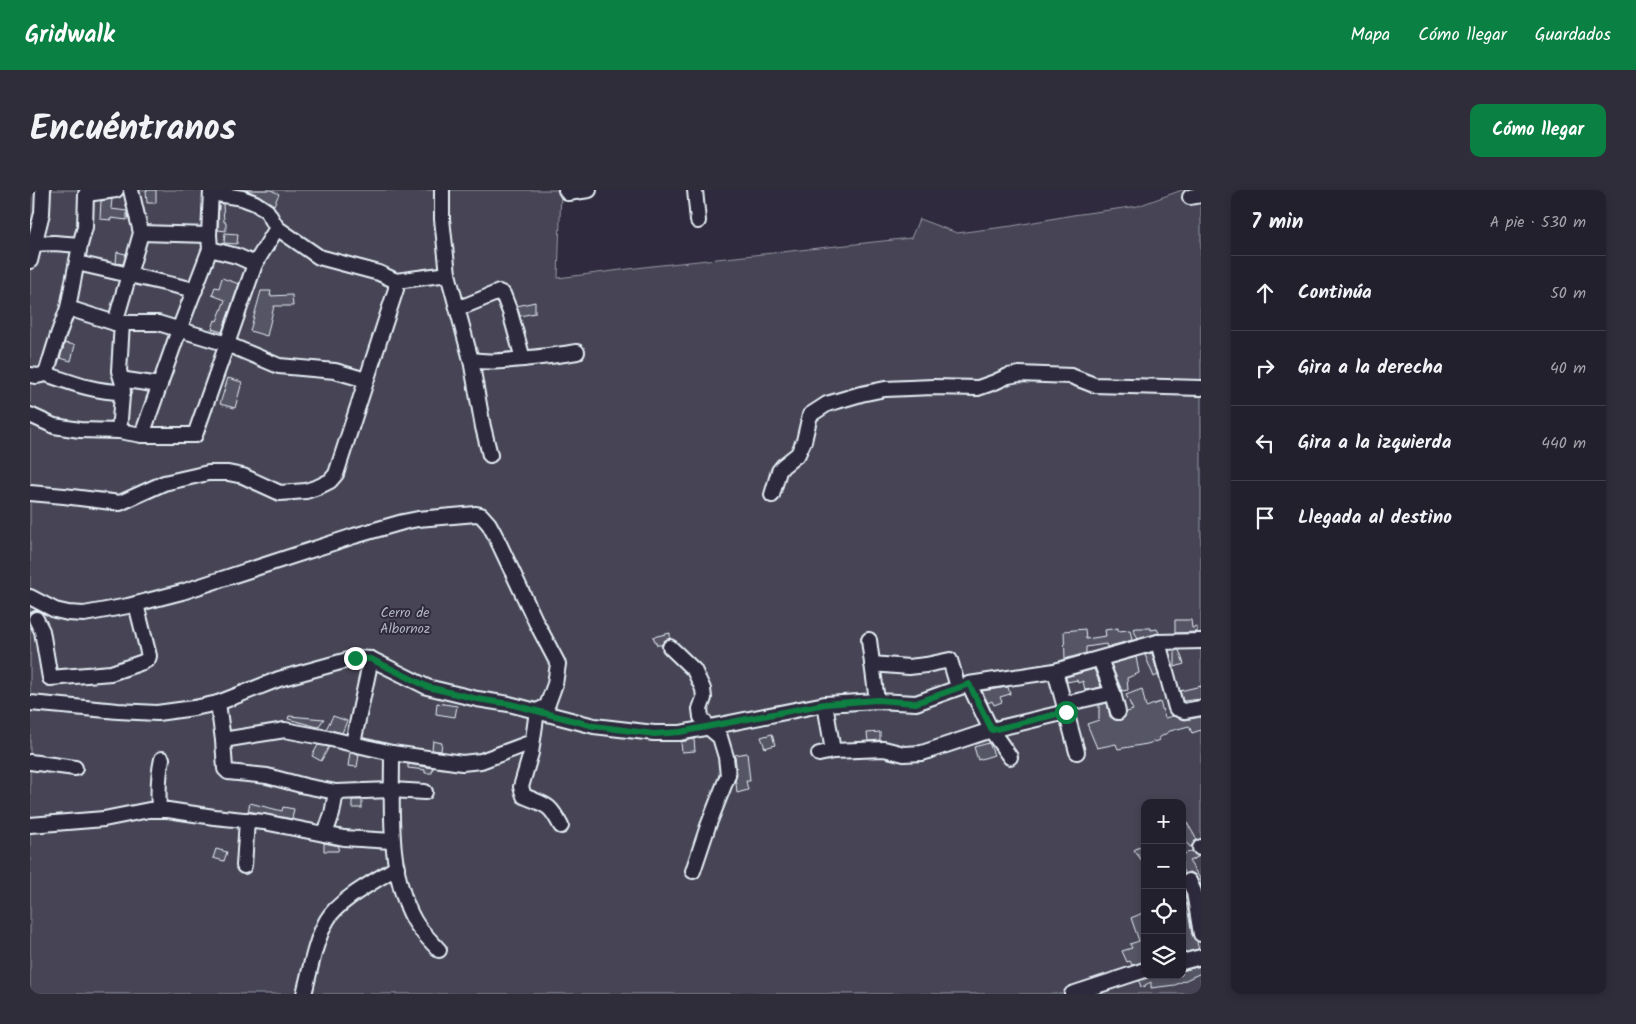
<!DOCTYPE html>
<html lang="es">
<meta charset="utf-8">
<style>
body{margin:0;font-family:Kalam,sans-serif;background:#2f2d3a;color:#f1f3f6}
.controls{position:absolute;right:15px;bottom:15px;display:grid;overflow:hidden;border-radius:10px;box-shadow:0 2px 8px #0003}
.controls button{width:45px;height:45px;display:grid;place-items:center;padding:0;border:0;border-bottom:1px solid #403e4a;background:#23202e;color:#f1f3f6;font:25px sans-serif}
.stop{position:absolute;width:15px;height:15px;margin:-11px;border:4px solid #0b8043;border-radius:50%;background:#fff}
.stop.end{background:#0b8043;border-color:#fff;box-shadow:0 1px 5px #0008}
.list{margin:0;padding:0;list-style:none}
h2{display:flex;justify-content:space-between;align-items:center;height:65px;margin:0;padding:0 20px;font-size:21px}
h2 small{font-size:16px;font-weight:400;color:#a3a3aa}
.list li{display:grid;grid-template-columns:32px 1fr auto;gap:15px;align-items:center;box-sizing:border-box;height:75px;padding:0 20px;border-top:1px solid #403e4a}
.list b{display:block;font-size:19px;white-space:nowrap}
.list em{font-size:16px;font-style:normal;color:#a3a3aa}
.icon{flex:none;width:28px;height:28px;fill:none;stroke:currentColor;stroke-width:2;stroke-linecap:round;stroke-linejoin:round}
.map{position:relative;flex:none;width:1171px;height:804px;overflow:hidden;border-radius:10px}
header{display:flex;align-items:center;gap:30px;box-sizing:border-box;height:70px;padding:0 25px;background:#0b8043;color:#fff}
header strong{font-size:24px}
nav{display:flex;gap:28px;margin-inline-start:auto;font-size:18px}
.intro{display:flex;align-items:center;justify-content:space-between;box-sizing:border-box;height:120px;padding:0 30px}
h1{margin:0;font-size:35px}
.button{padding:12px 22px;border-radius:10px;background:#0b8043;color:#fff;font-size:18px;font-weight:700}
main{display:flex;gap:30px;padding:0 30px}
aside{flex:1;background:#23202e;border-radius:10px;box-shadow:0 2px 8px #0003}
.map>svg:first-child{display:block}
</style>
<header>
<strong>Gridwalk</strong>
<nav><a>Mapa</a><a>Cómo llegar</a><a>Guardados</a></nav>
</header>
<div class="intro"><h1>Encuéntranos</h1><a class="button">Cómo llegar</a></div>
<main>
<div class="map">
<svg width="1171" height="804" viewBox="0 0 1171 804">
<rect width="100%" height="100%" fill="#2f2a3d"/>
<filter id="ink" filterUnits="userSpaceOnUse"><feTurbulence type="fractalNoise" baseFrequency=".02" numOctaves="2"/><feDisplacementMap in="SourceGraphic" scale="10" xChannelSelector="R" yChannelSelector="G"/><feConvolveMatrix kernelMatrix="1 2 1 2 8 2 1 2 1" color-interpolation-filters="sRGB"/></filter>
<g filter="url(#ink)">
<path fill="#464455" stroke="#979aa6" fill-rule="evenodd" d="M0 0H531L528 88 622 76 881 48 889 29 927 43 982 36 1043 25 1108 16 1152 0H1171V804H0ZM1115 613H1152V785H1115Z"/>
<g fill="#575565" stroke="#e8f1f8">
<path d="M116 0H126V13H117Z"/>
<path d="M216 0H241L249 4 244 15 228 5Z"/>
<path d="M82 9 81 19 97 21V30L81 28V30L70 29 71 11Z"/>
<path d="M189 13 193 14 194 32H196V41L188 40Z"/>
<path d="M195 43 208 44 207 54 194 53Z"/>
<path d="M87 62 96 64 93 74 86 73Z"/>
<path d="M192 88 209 94 192 142 182 139 185 130 187 131 195 110 182 105 185 97 189 98Z"/>
<path d="M231 101H241L240 106 262 105 263 116H244L237 146 220 141Z"/>
<path d="M505 112V123L490 126 487 116Z"/>
<path d="M35 153 45 155 41 171 30 168Z"/>
<path d="M198 188 212 192 205 218 190 214Z"/>
<path d="M1145 430H1161L1162 438 1167 437V442L1145 443Z"/>
<path d="M1088 438V441L1100 440 1102 450 1077 457 1076 454 1056 457V463L1035 469 1034 441 1055 439 1056 449 1076 446 1075 440Z"/>
<path d="M1107 438H1121V440L1127 439 1129 443 1108 449 1103 439Z"/>
<path d="M640 443V448L634 451 632 455H627L623 447Z"/>
<path d="M1145 460H1149L1154 474 1145 477Z"/>
<path d="M1122 463 1128 485 1124 487 1115 465Z"/>
<path d="M1106 467 1109 483 1097 488 1098 500 1092 501 1081 474Z"/>
<path d="M1064 479 1071 497 1055 500 1053 491 1048 493 1047 490 1037 492 1036 487Z"/>
<path d="M1171 496V509L1153 511 1150 501Z"/>
<path d="M978 497 980 504 970 507 972 512 964 515 962 511 958 513 952 501Z"/>
<path d="M1112 499 1116 517 1130 512 1135 528 1143 526 1155 530 1171 527V540L1162 543 1159 536 1140 541 1129 548 1130 550 1117 554 1088 559 1086 554 1067 558 1057 534 1069 530V515L1077 513 1080 527 1085 530H1091L1094 528 1097 522 1103 520 1096 505Z"/>
<path d="M407 513 427 516 425 527 406 524Z"/>
<path d="M259 526 294 529 288 537 258 529Z"/>
<path d="M303 526 317 531 312 543 296 539Z"/>
<path d="M850 542V550L838 551 837 543Z"/>
<path d="M742 544 745 555 735 558 731 547Z"/>
<path d="M664 549 665 561 652 562 651 552Z"/>
<path d="M403 551 412 553 411 561 402 560Z"/>
<path d="M959 553 964 565 948 570 944 557Z"/>
<path d="M288 555 299 557 291 571 282 566Z"/>
<path d="M320 563 329 565 327 577 318 576Z"/>
<path d="M717 563 720 591H716L718 600 707 603 706 592H705L707 584 705 565Z"/>
<path d="M378 574 403 578 402 583H395V580L378 578Z"/>
<rect x="322" y="610" width="10" height="8"/>
<path d="M220 613 252 621 253 617 264 619 262 629 218 621Z"/>
<path d="M1152 624 1167 650 1160 657 1152 647Z"/>
<path d="M294 653 309 656 308 661H294Z"/>
<path d="M1115 654V675L1104 660Z"/>
<path d="M186 659 197 662 194 671 183 668Z"/>
<path d="M1152 660 1155 664 1162 661 1168 667 1159 671 1171 690V696L1164 684 1159 682 1155 684 1152 679Z"/>
<path d="M1152 705H1155L1162 745 1168 752 1167 753 1169 759 1152 763Z"/>
<path d="M1115 722V771L1102 775 1100 771 1097 772 1092 761 1102 758 1100 754 1109 751 1101 728Z"/>
<path d="M1170 776 1171 783 1145 795 1121 798V792L1115 795V798L1114 796 1111 797 1109 791 1122 785H1152V781Z"/>
</g>
<g fill="none" stroke-linecap="round" stroke-linejoin="round">
<defs>
<g id="minor">
<path d="M86 0 56 4 55 37 50 55 38 118 28 145 16 184C42 193 65 202 93 202"/>
<path d="M412 0V29L418 84 441 170 453 237 460 265"/>
<path d="M536 0 538 3 559 0"/>
<path d="M665 0 668 31"/>
<path d="M181 3 212 8 225 13 237 21 247 38 289 67 349 83 366 91 418 84"/>
<path d="M1160 7 1171 5"/>
<path d="M111 43 179 45"/>
<path d="M0 54 24 53 50 55"/>
<path d="M180 59 207 66 225 74"/>
<path d="M0 71 12 23 13 0"/>
<path d="M47 73 165 100"/>
<path d="M428 117 437 115 469 102 473 104 480 122 493 169"/>
<path d="M38 118 85 133H128L197 154 249 176 305 181 336 190"/>
<path d="M85 133 111 43 101 0"/>
<path d="M92 133 89 181 93 194"/>
<path d="M441 170C459 173 474 171 492 169 511 167 529 165 547 162"/>
<path d="M0 185 7 186 16 184"/>
<path d="M0 225 24 236 50 240 89 241 112 245H165L225 74 247 38"/>
<path d="M89 241 93 194 96 190 130 195"/>
<path d="M112 245 149 140 180 59 179 45 181 0"/>
<path d="M0 303 34 306 90 313 134 293 178 283H198L213 286 250 303 276 301 288 297 300 291 306 284 366 99V91"/>
<path d="M742 305 749 281 753 276 768 264 774 251 780 225 797 214 831 204 855 199 903 197 948 198 965 192 978 186 989 184 1041 186 1064 195 1171 198"/>
<path d="M0 407 25 420 38 423 54 424 98 416 152 402 324 346 373 332 388 329 446 324 451 325 459 334 466 347 506 432 528 474 525 494 517 516 507 521 501 563 491 597 494 606C517 616 519 613 531 636"/>
<path d="M6 429 12 441 20 488 81 483 113 472 118 469 119 466 106 414"/>
<path d="M839 450 847 511"/>
<path d="M1128 452 1146 518 1154 521 1171 518"/>
<path d="M640 457 664 480 673 499 674 508 670 519 671 527 678 537 690 547 696 567 698 585 678 636 663 681"/>
<path d="M1070 469 1083 503 1088 522"/>
<path d="M842 474 879 477 896 475 920 470 928 497"/>
<path d="M1025 481 1047 562"/>
<path d="M939 494 961 540 980 567"/>
<path d="M0 513 88 521 127 523 164 518 188 513 249 489 325 468 341 469 397 497 447 509 479 514 564 536 624 543H650L795 514 847 511 886 513 939 494 1025 481 1128 452 1171 451"/>
<path d="M188 513 193 550 255 540 297 548 362 563 432 573 451 571 502 552"/>
<path d="M795 514 803 561"/>
<path d="M1034 514 1083 503"/>
<path d="M193 550 195 579 198 582 237 586 275 596 306 602 362 600 395 602"/>
<path d="M323 553 341 469"/>
<path d="M362 563C362 617 357 681 384 730 390 741 401 751 409 760"/>
<path d="M789 564 803 561 854 559 874 564 892 563 961 540 1036 522"/>
<path d="M0 572 45 578"/>
<path d="M129 620C128 602 128 586 132 569"/>
<path d="M0 635 74 629 119 620H138L184 627 234 632 314 648 362 651"/>
<path d="M295 644 302 624 306 602"/>
<path d="M1170 658 1171 657"/>
<path d="M214 676 217 630"/>
<path d="M1159 691 1164 702 1171 744"/>
<path d="M1152 772 1171 767"/>
<path d="M274 804C280 781 285 751 297 730 308 710 347 690 367 677"/>
<path d="M1042 804 1115 780"/>
</g>
</defs>
<use href="#minor" stroke="#e8f1f8" stroke-width="18"/>
<use href="#minor" stroke="#2f2a3d" stroke-width="14"/>
</g>
</g>
<g fill="none" stroke-linecap="round" stroke-linejoin="round" filter="url(#ink)">
<path stroke="#0b8043" stroke-width="6" d="M325 468 341 469 398 497 447 509 480 514 564 536 624 544 650 542 795 514 847 510 886 513 939 494 962 540 1036 522"/>
</g>
<g text-anchor="middle" stroke-width="4" stroke-linejoin="round" paint-order="stroke">
<g font-size="14" fill="#afb4bf" stroke="#2f2a3d">
<text x="375" y="427">Cerro de<tspan x="375" dy="16">Albornoz</tspan></text>
</g>
</g>
</svg>
<div class="controls">
<button>+</button>
<button>−</button>
<button><svg class="icon" aria-label="locate" viewBox="0 0 24 24"><circle cx="12" cy="12" r="6"/><path d="M12 2v4M12 18v4M2 12h4M18 12h4"/></svg></button>
<button><svg class="icon" aria-label="layers" viewBox="0 0 24 24"><path d="M12 4l9 5-9 5-9-5zM3 14l9 5 9-5"/></svg></button>
</div>
<div class="stop" style="left:1036px;top:522px"></div>
<div class="stop end" style="left:325px;top:468px"></div>
</div>
<aside>
<h2>7 min<small>A pie · 530 m</small></h2>
<ul class="list">
<li><svg class="icon" aria-label="ahead" viewBox="0 0 24 24"><path d="M12 20V5M6 11l6-6 6 6"/></svg><div><b>Continúa</b></div><em>50 m</em></li>
<li><svg class="icon" aria-label="right" viewBox="0 0 24 24"><path d="M7 20v-9h11M14 6l5 5-5 5"/></svg><div><b>Gira a la derecha</b></div><em>40 m</em></li>
<li><svg class="icon" aria-label="left" viewBox="0 0 24 24"><path d="M17 20v-9H6M10 6l-5 5 5 5"/></svg><div><b>Gira a la izquierda</b></div><em>440 m</em></li>
<li><svg class="icon" aria-label="arrive" viewBox="0 0 24 24"><path d="M6 21V4h12l-3 4 3 4H6"/></svg><div><b>Llegada al destino</b></div></li>
</ul>
</aside>
</main>
